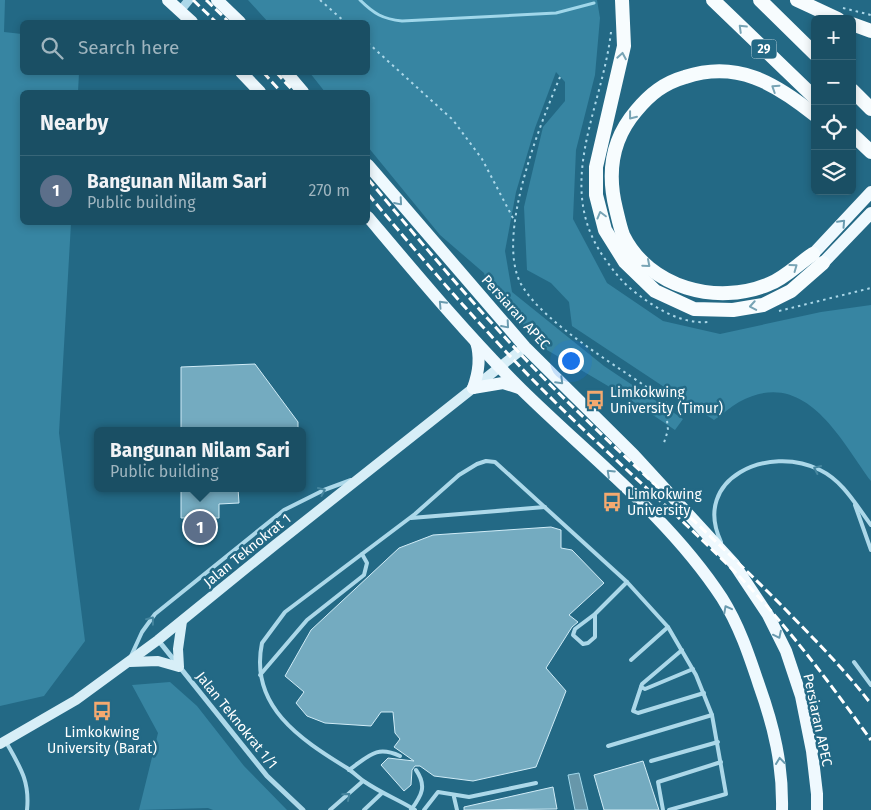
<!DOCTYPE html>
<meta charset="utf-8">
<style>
body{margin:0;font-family:"Fira Sans",sans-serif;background:#23566a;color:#f1f3f6}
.controls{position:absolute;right:15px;top:15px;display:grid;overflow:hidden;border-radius:8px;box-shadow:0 2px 8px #0003}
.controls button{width:45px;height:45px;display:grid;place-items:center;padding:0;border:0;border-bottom:1px solid #386678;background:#1a4f64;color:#f1f3f6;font:25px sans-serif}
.you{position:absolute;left:570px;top:360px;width:18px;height:18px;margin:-12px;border:4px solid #fff;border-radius:50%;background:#1a73e8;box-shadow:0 0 0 8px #1a73e833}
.badge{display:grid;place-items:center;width:32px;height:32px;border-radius:50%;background:#d6ab8b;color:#fff;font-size:16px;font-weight:700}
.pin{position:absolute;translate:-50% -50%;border:2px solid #fff;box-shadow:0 1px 5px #0006}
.popup{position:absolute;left:94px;top:427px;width:212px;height:65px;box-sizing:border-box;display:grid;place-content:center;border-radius:8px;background:#1a4f64;filter:drop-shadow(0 1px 4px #0005);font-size:16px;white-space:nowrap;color:#9fb5bf}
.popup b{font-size:19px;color:#f1f3f6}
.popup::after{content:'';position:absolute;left:50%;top:100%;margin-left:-10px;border:10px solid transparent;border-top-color:#1a4f64}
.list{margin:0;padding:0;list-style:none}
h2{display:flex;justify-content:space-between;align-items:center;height:65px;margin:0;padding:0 20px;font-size:21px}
h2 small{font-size:16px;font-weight:400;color:#9fb5bf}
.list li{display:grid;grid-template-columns:32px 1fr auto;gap:15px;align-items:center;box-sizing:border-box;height:70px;padding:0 20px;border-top:1px solid #386678}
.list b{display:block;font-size:19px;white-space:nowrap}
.list p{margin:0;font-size:16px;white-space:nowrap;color:#9fb5bf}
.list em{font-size:16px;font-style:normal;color:#9fb5bf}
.icon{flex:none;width:28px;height:28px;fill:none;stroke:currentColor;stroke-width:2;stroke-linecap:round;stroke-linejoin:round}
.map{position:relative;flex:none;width:871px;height:810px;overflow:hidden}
.search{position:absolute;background:#1a4f64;box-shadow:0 2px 8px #0003;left:20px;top:20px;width:350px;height:55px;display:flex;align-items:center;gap:12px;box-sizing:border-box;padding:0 18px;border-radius:8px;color:#9fb5bf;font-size:19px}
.panel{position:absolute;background:#1a4f64;box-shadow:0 2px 8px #0003;left:20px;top:90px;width:350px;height:135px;border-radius:8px}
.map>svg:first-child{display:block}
</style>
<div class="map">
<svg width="871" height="810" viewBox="0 0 871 810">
<rect width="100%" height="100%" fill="#236985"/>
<g fill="#3785a2">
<path d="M0 0H5L4 32 22 34V72L79 73 78 92H22V222L71 223 59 433 85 641 44 696 0 706Z"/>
<path d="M248 0H597L600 18 595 75 576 150 573 219 607 283 663 321 720 334 821 312 871 305V481C839 437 804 366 739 402 730 407 722 415 714 420L572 326 569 302 551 283 527 270 524 207 543 127 565 101V82L556 72 535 128 516 192 505 251 512 292 604 366 683 419 675 430 625 396 547 350 489 289 484 273 440 235 368 147V92H325L310 73 368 72V22H268Z"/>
<path d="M170 682 197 706 244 766 287 810H213L208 808 139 810 158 733 132 685Z"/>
</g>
<path fill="#6797aa" stroke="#a0d7ea" d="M579 773 588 810H575L568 775Z"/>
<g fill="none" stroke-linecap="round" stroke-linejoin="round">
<path stroke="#a0d7ea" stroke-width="3" d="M360 0C374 14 383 19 402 21L556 13 594 3"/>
</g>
<g fill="#74abc0" stroke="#d0ecf7">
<path d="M255 364 298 422V431H181V367Z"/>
<path d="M181 488H238L239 503 219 504V518H181Z"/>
<path d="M551 527 561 530V548L572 550 604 583 569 615 578 622 572 627 546 668 566 691 536 767 473 781 434 776 420 766H415L412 770 411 785 404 791 381 765 388 758 414 761 394 747 400 739 395 733 393 712H381L371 726 325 723 307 716 296 703 304 692 285 676 311 630 399 548 433 535Z"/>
<path d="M643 761 659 810H604L594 775Z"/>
<path d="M553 787 557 809 464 810V807Z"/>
</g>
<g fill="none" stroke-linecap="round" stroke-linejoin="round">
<g stroke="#acd8e9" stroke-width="2" stroke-dasharray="2.5 4" stroke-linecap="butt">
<path d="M320 0 345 22"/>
<path d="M843 8 871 15"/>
<path d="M611 32C602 111 551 189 608 263 616 274 624 284 636 293 657 309 681 324 708 322"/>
<path d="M368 43 453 120 482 159 515 222"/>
<path d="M560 77C540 125 495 236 521 284 545 326 625 370 665 400L668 430 663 446"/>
<path d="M779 311 871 288"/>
</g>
<g stroke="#acd8e9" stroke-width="4">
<path d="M855 505 871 550"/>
<path d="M411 518 545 507"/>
<path d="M721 542C691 478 769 444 820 470 843 481 856 505 871 525"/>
<path d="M595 614V637L588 643 583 644 573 635 575 629 595 614 627 582"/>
<path d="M682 650 642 684 633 711 638 713 704 693"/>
<path d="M131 656 142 632 155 614 284 510 324 490 351 480"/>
<path d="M631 660 668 627"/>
<path d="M854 662 871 685"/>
<path d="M260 675 307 620 364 575 367 563 362 554"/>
<path d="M641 687 645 689 693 669"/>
<path d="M6 742C20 767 30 781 27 810"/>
<path d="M608 746 712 715"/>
<path d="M651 761 718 742"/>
<path d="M349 770C369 756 376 745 400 756"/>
<path d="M454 797 457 810"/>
<path d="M330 810 363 781"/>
<path d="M364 810 382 793"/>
<path d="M411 810C422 795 427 786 416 770"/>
<path d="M415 810C399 800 381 793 365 782 359 778 353 772 347 768 300 739 249 706 262 643L285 612 415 514 459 475 477 464 486 461 495 462 627 582 668 627 696 675 712 715 726 794 669 810"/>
<path d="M424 810 438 792 469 797 536 783"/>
<path d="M663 810 658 782 721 762"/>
</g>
<path stroke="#acd8e9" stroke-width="5" d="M158 640 267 776 303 810"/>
<path stroke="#acd8e9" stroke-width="9" d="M180 11 189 0"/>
<g stroke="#d7eef7" stroke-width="10">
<path d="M130 662 158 661 179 667 178 649 182 621"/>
<path d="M0 744 76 700 158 640 275 545 525 347"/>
</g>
<g stroke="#eff9fe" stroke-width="12">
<path d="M168 0 192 22"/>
<path d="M217 0 240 22"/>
<path d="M241 72 260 92"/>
<path d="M286 72 303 92"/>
<path d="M368 165 525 347 634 455 734 564 768 615 786 651 801 696 812 751 817 794V810"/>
<path d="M368 217C417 275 466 334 521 389 589 456 669 517 722 598 739 625 749 655 759 685 774 727 783 765 782 810"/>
<path d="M813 254 871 192"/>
<path d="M823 263 871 213"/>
<path d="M473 388C479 372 481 358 476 342"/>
<path d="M473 388 503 383 519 388"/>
</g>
<g stroke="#f7fcfe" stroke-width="14">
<path d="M622 0 624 46 596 167V195L605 230 625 262 655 291 694 309 733 310 763 305 791 291 823 263"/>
<path d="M713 0 815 98"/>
<path d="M760 0 815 54"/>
<path d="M797 0 838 19"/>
<path d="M852 24 871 31"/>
<path d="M852 90 871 109"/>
<path d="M852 134 871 152"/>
<path d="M813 254C799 263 785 278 769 284 717 306 649 288 623 235 620 227 618 217 616 209 607 173 612 139 636 111 650 94 664 83 685 77 737 60 775 83 815 115"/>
</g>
<g stroke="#fff" stroke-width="3" stroke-dasharray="9 4" stroke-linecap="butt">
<path d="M193 0 216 22"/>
<path d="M206 0 229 22"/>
<path d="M263 72 281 92"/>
<path d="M276 72 294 92"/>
<path d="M368 179C434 258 500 337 575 409 644 476 717 540 785 609 815 640 845 670 871 704"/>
<path d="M368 194C428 266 488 336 555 402 614 460 677 514 736 573 786 624 829 682 871 740"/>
</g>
</g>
<defs><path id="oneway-chevron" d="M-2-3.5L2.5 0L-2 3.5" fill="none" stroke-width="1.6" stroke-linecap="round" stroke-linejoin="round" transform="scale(1.25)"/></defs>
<g stroke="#78a4b5">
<use href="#oneway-chevron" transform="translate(742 28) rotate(-136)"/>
<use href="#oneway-chevron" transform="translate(622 56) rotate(-80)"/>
<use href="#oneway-chevron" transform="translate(775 88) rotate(-147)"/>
<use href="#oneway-chevron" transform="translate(632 116) rotate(128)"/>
<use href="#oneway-chevron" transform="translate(601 215) rotate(-105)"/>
<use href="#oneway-chevron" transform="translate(647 264) rotate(41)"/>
<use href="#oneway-chevron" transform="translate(794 267) rotate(-36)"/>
<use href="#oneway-chevron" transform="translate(753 306) rotate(170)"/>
</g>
<g stroke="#6a9baf">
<use href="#oneway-chevron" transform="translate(399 202) rotate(49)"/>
<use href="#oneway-chevron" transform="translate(842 223) rotate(-47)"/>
<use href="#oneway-chevron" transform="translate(442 304) rotate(-133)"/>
<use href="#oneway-chevron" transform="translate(506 325) rotate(49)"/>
<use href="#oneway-chevron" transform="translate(560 381) rotate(45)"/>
<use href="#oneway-chevron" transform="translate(610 473) rotate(-137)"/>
<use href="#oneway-chevron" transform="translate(727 609) rotate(-118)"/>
<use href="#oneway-chevron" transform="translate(778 635) rotate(64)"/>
<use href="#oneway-chevron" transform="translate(780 761) rotate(-97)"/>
</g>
<g stroke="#45859e">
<use href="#oneway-chevron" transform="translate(817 469) rotate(-155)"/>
<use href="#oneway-chevron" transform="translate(322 491) rotate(-24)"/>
<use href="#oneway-chevron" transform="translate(151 620) rotate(-52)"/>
<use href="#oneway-chevron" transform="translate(347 796) rotate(-41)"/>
</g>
<defs>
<symbol id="bus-bare" viewBox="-9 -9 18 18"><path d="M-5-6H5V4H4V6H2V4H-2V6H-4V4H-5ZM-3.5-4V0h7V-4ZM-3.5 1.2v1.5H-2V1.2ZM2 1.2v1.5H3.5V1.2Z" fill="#f4a96f" stroke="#236985" stroke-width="2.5" paint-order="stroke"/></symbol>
</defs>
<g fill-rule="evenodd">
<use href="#bus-bare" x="581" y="386" width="28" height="28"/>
<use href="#bus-bare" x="598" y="488" width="28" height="28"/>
<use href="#bus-bare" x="88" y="697" width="28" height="28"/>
</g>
<g text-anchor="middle" stroke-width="5" stroke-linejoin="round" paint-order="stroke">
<rect fill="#236985" stroke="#bdd2da" stroke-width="1" x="751.5" y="39.5" width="25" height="19" rx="4"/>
<g font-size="12" font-weight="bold" fill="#fff">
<text x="764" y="53">29</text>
</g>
<g font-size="14" fill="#fff" stroke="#236985">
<text transform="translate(516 312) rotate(48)" y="5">Persiaran APEC</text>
<text transform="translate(247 550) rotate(-39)" y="5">Jalan Teknokrat 1</text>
<text transform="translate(237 720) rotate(51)" y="5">Jalan Teknokrat 1/1</text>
<text transform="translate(818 720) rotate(78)" y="5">Persiaran APEC</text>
</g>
<g font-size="14" fill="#fff" stroke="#236985" text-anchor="start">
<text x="610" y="397">Limkokwing<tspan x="610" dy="16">University (Timur)</tspan></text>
<text x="627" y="499">Limkokwing<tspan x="627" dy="16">University</tspan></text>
<text x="102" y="737" text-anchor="middle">Limkokwing<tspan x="102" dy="16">University (Barat)</tspan></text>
</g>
</g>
</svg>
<div class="controls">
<button>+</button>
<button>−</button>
<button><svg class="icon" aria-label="locate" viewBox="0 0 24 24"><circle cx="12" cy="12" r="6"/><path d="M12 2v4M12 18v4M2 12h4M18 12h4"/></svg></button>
<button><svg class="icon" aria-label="layers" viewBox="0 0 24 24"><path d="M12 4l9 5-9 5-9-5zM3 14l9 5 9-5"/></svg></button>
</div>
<div class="you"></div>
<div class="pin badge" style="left:200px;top:527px;background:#5c6f8a">1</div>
<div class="popup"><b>Bangunan Nilam Sari</b>Public building</div>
<div class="search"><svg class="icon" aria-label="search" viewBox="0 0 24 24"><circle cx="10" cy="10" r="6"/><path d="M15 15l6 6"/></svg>Search here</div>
<section class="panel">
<h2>Nearby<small></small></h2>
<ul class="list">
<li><span class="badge" style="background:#5c6f8a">1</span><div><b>Bangunan Nilam Sari</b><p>Public building</p></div><em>270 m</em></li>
</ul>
</section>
</div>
